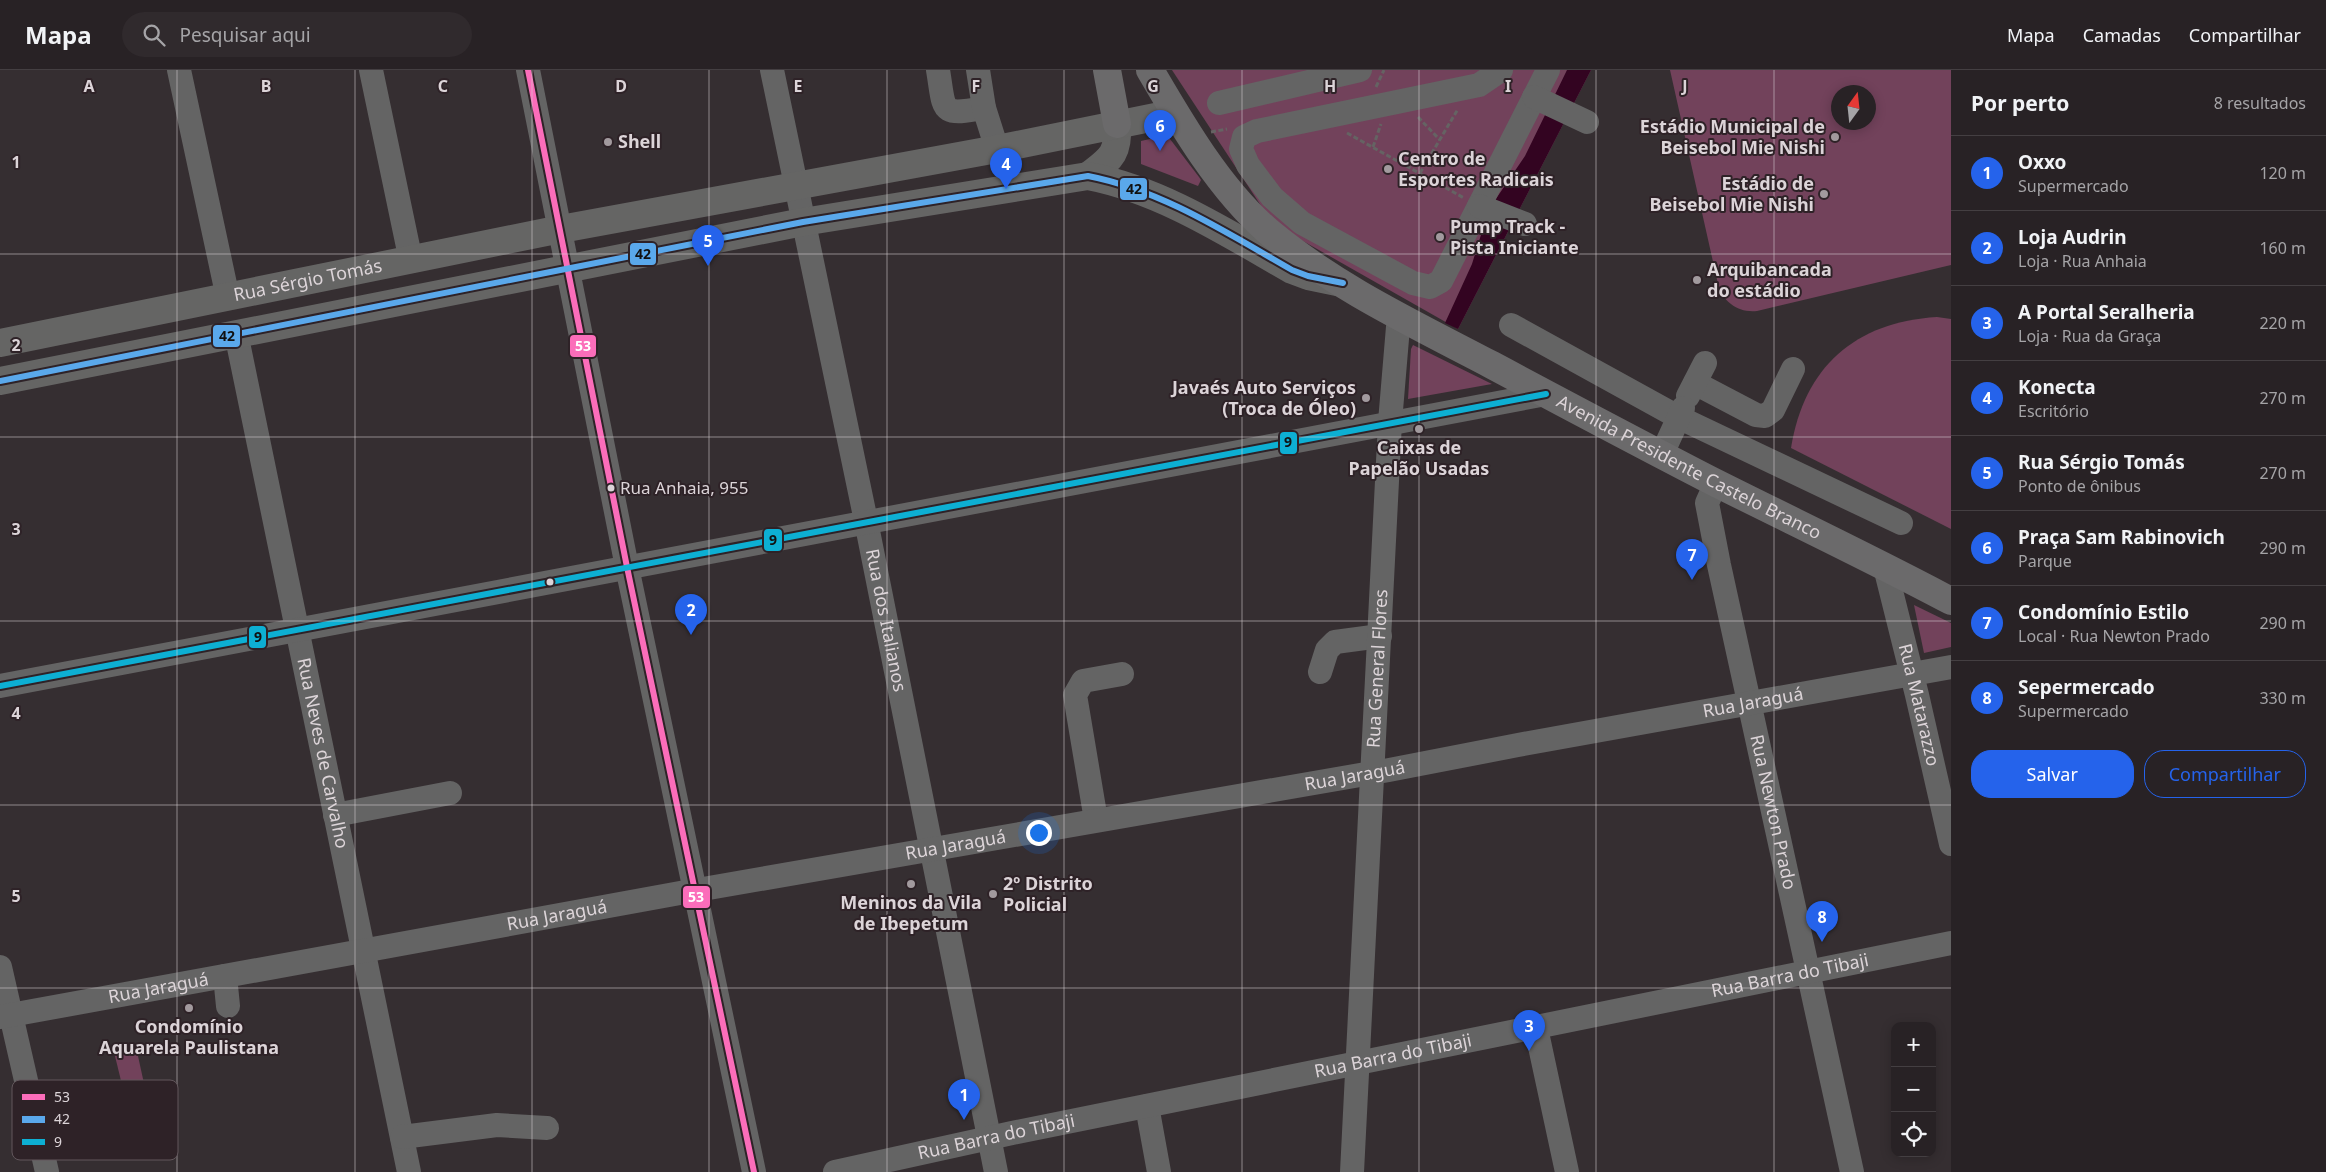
<!DOCTYPE html>
<html lang="pt">
<meta charset="utf-8">
<style>
body{margin:0;font-family:"Noto Sans",sans-serif;background:#302a2d;color:#f1f3f6}
.controls{position:absolute;right:15px;bottom:15px;display:grid;overflow:hidden;border-radius:10px;box-shadow:0 2px 12px #0003}
.controls button{width:45px;height:45px;display:grid;place-items:center;padding:0;border:0;border-bottom:1px solid #443f42;background:#282225;color:#f1f3f6;font:25px sans-serif}
.compass{position:absolute;left:1831px;top:15px;width:45px;height:45px;border-radius:50%;background:#282225;box-shadow:0 2px 12px #0003;rotate:15deg}
.you{position:absolute;left:1038px;top:762px;width:18px;height:18px;margin:-12px;border:4px solid #fff;border-radius:50%;background:#1a73e8;box-shadow:0 0 0 8px #1a73e833}
.badge{display:grid;place-items:center;width:32px;height:32px;border-radius:50%;background:#2563eb;color:#fff;font-size:16px;font-weight:700}
.pin{position:absolute;translate:-50% -41px;filter:drop-shadow(0 1px 2px #0008)}
.pin::after{content:'';position:absolute;top:26px;width:18px;height:15px;background:inherit;clip-path:polygon(0 0,100% 0,50% 100%)}
.list{margin:0;padding:0;list-style:none}
h2{display:flex;justify-content:space-between;align-items:center;height:65px;margin:0;padding:0 20px;font-size:21px}
h2 small{font-size:16px;font-weight:400;color:#a5a4a7}
.list li{display:grid;grid-template-columns:32px 1fr auto;gap:15px;align-items:center;box-sizing:border-box;height:75px;padding:0 20px;border-top:1px solid #443f42}
.list b{display:block;font-size:19px;white-space:nowrap}
.list p{margin:0;font-size:16px;white-space:nowrap;color:#a5a4a7}
.list em{font-size:16px;font-style:normal;color:#a5a4a7}
.actions{display:flex;gap:10px;padding:15px 20px}
.actions a{flex:1;padding:11px 0;border:1px solid #2563eb;border-radius:20px;text-align:center;font-size:18px;color:#2563eb}
.actions .main{background:#2563eb;color:#fff}
.icon{flex:none;width:28px;height:28px;fill:none;stroke:currentColor;stroke-width:2;stroke-linecap:round;stroke-linejoin:round}
.map{position:relative;flex:none;width:1951px;height:1102px;overflow:hidden}
header{display:flex;align-items:center;gap:30px;box-sizing:border-box;height:70px;padding:0 25px;background:#282225;border-bottom:1px solid #443f42}
header strong{font-size:24px}
nav{display:flex;gap:28px;margin-inline-start:auto;font-size:18px}
.search{width:350px;height:45px;background:#302a2d;display:flex;align-items:center;gap:12px;box-sizing:border-box;padding:0 18px;border-radius:28px;color:#a5a4a7;font-size:19px}
main{display:flex}
aside{flex:1;background:#282225}
.map>svg:first-child{display:block}
</style>
<header>
<strong>Mapa</strong>
<div class="search"><svg class="icon" aria-label="search" viewBox="0 0 24 24"><circle cx="10" cy="10" r="6"/><path d="M15 15l6 6"/></svg>Pesquisar aqui</div>
<nav><a>Mapa</a><a>Camadas</a><a>Compartilhar</a></nav>
</header>
<main>
<div class="map">
<svg width="1951" height="1102" viewBox="0 0 1951 1102">
<rect width="100%" height="100%" fill="#352e31"/>
<g fill="#72425b" fill-rule="evenodd">
<path d="M1172 0H1591L1458 259 1273 154Z"/>
<path d="M1670 0H1951V195L1757 241C1738 243 1723 232 1718 214ZM1838 22H1868V52H1838Z"/>
<path d="M1163 66 1170 69 1199 107 1201 110 1198 116 1141 94V71Z"/>
<path d="M1937 247 1951 249V459L1791 378C1804 297 1855 252 1937 247Z"/>
<path d="M1413 275 1492 314 1408 329 1411 279Z"/>
<path d="M1914 535 1951 553V577L1924 583Z"/>
<path d="M136 977 145 1018 124 1023 114 982Z"/>
</g>
<path fill="#330421" d="M1567 0H1591L1458 259 1445 253 1472 194 1489 139 1525 86Z"/>
<g fill="none" stroke-linecap="round" stroke-linejoin="round">
<g stroke="#656363" stroke-width="3" stroke-dasharray="5 2.5" stroke-linecap="butt">
<path d="M1376 17 1384 0"/>
<path d="M1418 47 1440 70"/>
<path d="M1211 62 1227 59"/>
<path d="M1347 63 1464 128"/>
<path d="M1373 77 1381 54"/>
<path d="M1420 103 1458 39"/>
</g>
<g stroke="#646464" stroke-width="24">
<path d="M179 0 228 228"/>
<path d="M371 0 411 191"/>
<path d="M528 0 627 497 754 1102"/>
<path id="s1" d="M772 0 866 451 996 1102"/>
<path d="M938 0C945 42 939 46 984 38"/>
<path d="M978 0 984 38 997 79"/>
<path d="M1501 0 1479 15 1257 61 1244 67 1241 79 1248 95 1272 127 1302 153 1413 213 1430 217 1441 211 1548 0"/>
<path d="M1534 27 1587 52"/>
<path d="M1219 33 1360 0"/>
<path d="M1479 136 1525 154"/>
<path d="M1511 255 1678 347 1901 453"/>
<path id="s2" d="M236 263 409 1102"/>
<path d="M1695 313 1756 345 1765 346 1773 340 1793 299"/>
<path d="M1688 326 1705 293"/>
<path d="M1662 384 1683 338"/>
<path id="s3" d="M1716 413 1707 433 1719 495 1852 1102"/>
<path id="s4" d="M1885 497 1917 625 1951 774"/>
<path d="M1320 602 1327 580 1335 572 1380 566"/>
<path d="M0 616 1546 324"/>
<path d="M335 745 450 723"/>
<path d="M1096 750 1075 625 1083 611 1122 604"/>
<path d="M0 897 47 1102"/>
<path d="M225 906 228 936"/>
<path id="s5" d="M0 947 680 823 1389 700 1518 675 1951 597"/>
<path d="M1536 958 1567 1102"/>
<path d="M1147 1036 1159 1102"/>
<path d="M402 1067 497 1055 547 1058"/>
<path id="s6" d="M835 1102 1012 1063 1951 873"/>
<path id="s7" d="M1352 1102 1390 352 1399 245"/>
</g>
<g stroke="#656564" stroke-width="28">
<path d="M1088 106C1110 89 1119 85 1117 54"/>
<path id="s8" d="M0 273 561 159 997 79 1175 43"/>
<path d="M0 311 803 152 1088 106C1161 120 1227 163 1292 200L1308 206 1337 212"/>
</g>
<g stroke="#6b6a6b" stroke-width="28">
<path d="M1107 0 1117 54"/>
<path id="s9" d="M1150 0C1182 55 1220 120 1269 162 1335 217 1416 255 1492 295 1567 335 1642 375 1718 414 1796 453 1874 490 1951 531"/>
</g>
<defs>
<path id="bus-1" d="M528 0 627 497 754 1102"/>
<path id="bus-2" d="M0 311 803 152 1088 106C1161 120 1227 163 1292 200L1308 206 1343 213"/>
<path id="bus-3" d="M0 616 1546 324"/>
</defs>
<use href="#bus-1" stroke="#2e2227" stroke-width="10"/>
<use href="#bus-2" stroke="#2e2227" stroke-width="10"/>
<use href="#bus-3" stroke="#2e2227" stroke-width="10"/>
<use href="#bus-1" stroke="#fb6dba" stroke-width="6"/>
<use href="#bus-2" stroke="#5aa8eb" stroke-width="6"/>
<use href="#bus-3" stroke="#0dafd3" stroke-width="6"/>
</g>
<path fill="none" stroke="#dcd4d8" stroke-width="1" stroke-opacity="0.55" d="M177 0V1102M355 0V1102M532 0V1102M709 0V1102M887 0V1102M1064 0V1102M1242 0V1102M1419 0V1102M1596 0V1102M1774 0V1102M0 184H1951M0 367H1951M0 551H1951M0 735H1951M0 918H1951"/>
<g fill="#a29a9e" stroke="#2e2227" stroke-width="2">
<circle cx="1835" cy="67" r="5"/>
<circle cx="608" cy="72" r="5"/>
<circle cx="1388" cy="99" r="5"/>
<circle cx="1824" cy="124" r="5"/>
<circle cx="1440" cy="167" r="5"/>
<circle cx="1697" cy="210" r="5"/>
<circle cx="1366" cy="328" r="5"/>
<circle cx="1419" cy="359" r="5"/>
<circle cx="911" cy="814" r="5"/>
<circle cx="993" cy="824" r="5"/>
<circle cx="189" cy="938" r="5"/>
</g>
<g fill="#dcd4d8" stroke="#2e2227" stroke-width="2">
<circle cx="611" cy="418" r="4.5"/>
<circle cx="550" cy="512" r="4.5"/>
</g>
<g text-anchor="middle" stroke-width="4" stroke-linejoin="round" paint-order="stroke">
<g font-size="17" fill="#dcd4d8" stroke="#2e2227" text-anchor="start">
<text x="620" y="424">Rua Anhaia, 955</text>
</g>
<g font-size="18" font-weight="bold" fill="#dcd4d8" stroke="#2e2227" text-anchor="start">
<text x="1825" y="63" text-anchor="end">Estádio Municipal de<tspan x="1825" dy="21">Beisebol Mie Nishi</tspan></text>
<text x="618" y="78">Shell</text>
<text x="1398" y="95">Centro de<tspan x="1398" dy="21">Esportes Radicais</tspan></text>
<text x="1814" y="120" text-anchor="end">Estádio de<tspan x="1814" dy="21">Beisebol Mie Nishi</tspan></text>
<text x="1450" y="163">Pump Track -<tspan x="1450" dy="21">Pista Iniciante</tspan></text>
<text x="1707" y="206">Arquibancada<tspan x="1707" dy="21">do estádio</tspan></text>
<text x="1356" y="324" text-anchor="end">Javaés Auto Serviços<tspan x="1356" dy="21">(Troca de Óleo)</tspan></text>
<text x="1419" y="384" text-anchor="middle">Caixas de<tspan x="1419" dy="21">Papelão Usadas</tspan></text>
<text x="1003" y="820">2º Distrito<tspan x="1003" dy="21">Policial</tspan></text>
<text x="911" y="839" text-anchor="middle">Meninos da Vila<tspan x="911" dy="21">de Ibepetum</tspan></text>
<text x="189" y="963" text-anchor="middle">Condomínio<tspan x="189" dy="21">Aquarela Paulistana</tspan></text>
</g>
<g font-size="18" fill="#dcd4d8" stroke="#2e2227">
<text dy="6" stroke="none"><textPath href="#s8" startOffset="314">Rua Sérgio Tomás</textPath></text>
<text dy="6" stroke="none"><textPath href="#s9" startOffset="684">Avenida Presidente Castelo Branco</textPath></text>
<text dy="6" stroke="none"><textPath href="#s1" startOffset="562">Rua dos Italianos</textPath></text>
<text dy="6" stroke="none"><textPath href="#s7" startOffset="504">Rua General Flores</textPath></text>
<text dy="6" stroke="none"><textPath href="#s5" startOffset="1781">Rua Jaraguá</textPath></text>
<text dy="6" stroke="none"><textPath href="#s4" startOffset="142">Rua Matarazzo</textPath></text>
<text dy="6" stroke="none"><textPath href="#s2" startOffset="429">Rua Neves de Carvalho</textPath></text>
<text dy="6" stroke="none"><textPath href="#s5" startOffset="1376">Rua Jaraguá</textPath></text>
<text dy="6" stroke="none"><textPath href="#s3" startOffset="338">Rua Newton Prado</textPath></text>
<text dy="6" stroke="none"><textPath href="#s5" startOffset="971">Rua Jaraguá</textPath></text>
<text dy="6" stroke="none"><textPath href="#s5" startOffset="566">Rua Jaraguá</textPath></text>
<text dy="6" stroke="none"><textPath href="#s6" startOffset="975">Rua Barra do Tibaji</textPath></text>
<text dy="6" stroke="none"><textPath href="#s5" startOffset="161">Rua Jaraguá</textPath></text>
<text dy="6" stroke="none"><textPath href="#s6" startOffset="570">Rua Barra do Tibaji</textPath></text>
<text dy="6" stroke="none"><textPath href="#s6" startOffset="165">Rua Barra do Tibaji</textPath></text>
</g>
</g>
<rect x="12" y="1010" width="166" height="80" rx="8" fill="#2e2227" stroke="#62575c" stroke-width="1"/>
<rect x="22" y="1024" width="23" height="6" fill="#fb6dba"/>
<rect x="22" y="1046" width="23" height="7" fill="#5aa8eb"/>
<rect x="22" y="1069" width="23" height="6" fill="#0dafd3"/>
<g font-size="14" fill="#dcd4d8">
<text x="54" y="1032">53</text>
<text x="54" y="1054">42</text>
<text x="54" y="1077">9</text>
</g>
<g font-size="16" text-anchor="middle" font-weight="bold" fill="#dcd4d8" stroke="#2e2227" stroke-width="4" stroke-linejoin="round" paint-order="stroke">
<text x="89" y="22">A</text>
<text x="266" y="22">B</text>
<text x="443" y="22">C</text>
<text x="621" y="22">D</text>
<text x="798" y="22">E</text>
<text x="976" y="22">F</text>
<text x="1153" y="22">G</text>
<text x="1330" y="22">H</text>
<text x="1508" y="22">I</text>
<text x="1685" y="22">J</text>
<text x="16" y="98">1</text>
<text x="16" y="281">2</text>
<text x="16" y="465">3</text>
<text x="16" y="649">4</text>
<text x="16" y="832">5</text>
</g>
<g stroke="#2e2227" stroke-width="2">
<rect x="1119" y="107" width="29" height="24" rx="5" fill="#5aa8eb"/>
<rect x="629" y="172" width="28" height="24" rx="5" fill="#5aa8eb"/>
<rect x="212" y="254" width="29" height="24" rx="5" fill="#5aa8eb"/>
<rect x="569" y="264" width="28" height="24" rx="5" fill="#fb6dba"/>
<rect x="1279" y="361" width="19" height="24" rx="5" fill="#0dafd3"/>
<rect x="763" y="458" width="20" height="24" rx="5" fill="#0dafd3"/>
<rect x="248" y="555" width="19" height="24" rx="5" fill="#0dafd3"/>
<rect x="682" y="815" width="29" height="24" rx="5" fill="#fb6dba"/>
</g>
<g font-size="14" text-anchor="middle" font-weight="bold" fill="#fff">
<text x="583" y="281">53</text>
<text x="696" y="832">53</text>
</g>
<g font-size="14" text-anchor="middle" font-weight="bold" fill="#111">
<text x="1134" y="124">42</text>
<text x="643" y="189">42</text>
<text x="227" y="271">42</text>
<text x="1288" y="377">9</text>
<text x="773" y="475">9</text>
<text x="258" y="572">9</text>
</g>
</svg>
<div class="controls">
<button>+</button>
<button>−</button>
<button><svg class="icon" aria-label="locate" viewBox="0 0 24 24"><circle cx="12" cy="12" r="6"/><path d="M12 2v4M12 18v4M2 12h4M18 12h4"/></svg></button>
</div>
<svg class="compass" viewBox="-18 -18 36 36"><path d="M0-13l5 13h-10z" fill="#e53935"/><path d="M0 13l5-13h-10z" fill="#a5a4a7"/></svg>
<div class="you"></div>
<div class="pin badge" style="left:964px;top:1050px">1</div>
<div class="pin badge" style="left:691px;top:565px">2</div>
<div class="pin badge" style="left:1529px;top:981px">3</div>
<div class="pin badge" style="left:1006px;top:119px">4</div>
<div class="pin badge" style="left:708px;top:196px">5</div>
<div class="pin badge" style="left:1160px;top:81px">6</div>
<div class="pin badge" style="left:1692px;top:510px">7</div>
<div class="pin badge" style="left:1822px;top:872px">8</div>
</div>
<aside>
<h2>Por perto<small>8 resultados</small></h2>
<ul class="list">
<li><span class="badge">1</span><div><b>Oxxo</b><p>Supermercado</p></div><em>120 m</em></li>
<li><span class="badge">2</span><div><b>Loja Audrin</b><p>Loja · Rua Anhaia</p></div><em>160 m</em></li>
<li><span class="badge">3</span><div><b>A Portal Seralheria</b><p>Loja · Rua da Graça</p></div><em>220 m</em></li>
<li><span class="badge">4</span><div><b>Konecta</b><p>Escritório</p></div><em>270 m</em></li>
<li><span class="badge">5</span><div><b>Rua Sérgio Tomás</b><p>Ponto de ônibus</p></div><em>270 m</em></li>
<li><span class="badge">6</span><div><b>Praça Sam Rabinovich</b><p>Parque</p></div><em>290 m</em></li>
<li><span class="badge">7</span><div><b>Condomínio Estilo</b><p>Local · Rua Newton Prado</p></div><em>290 m</em></li>
<li><span class="badge">8</span><div><b>Sepermercado</b><p>Supermercado</p></div><em>330 m</em></li>
</ul>
<div class="actions"><a class="main">Salvar</a><a>Compartilhar</a></div>
</aside>
</main>
